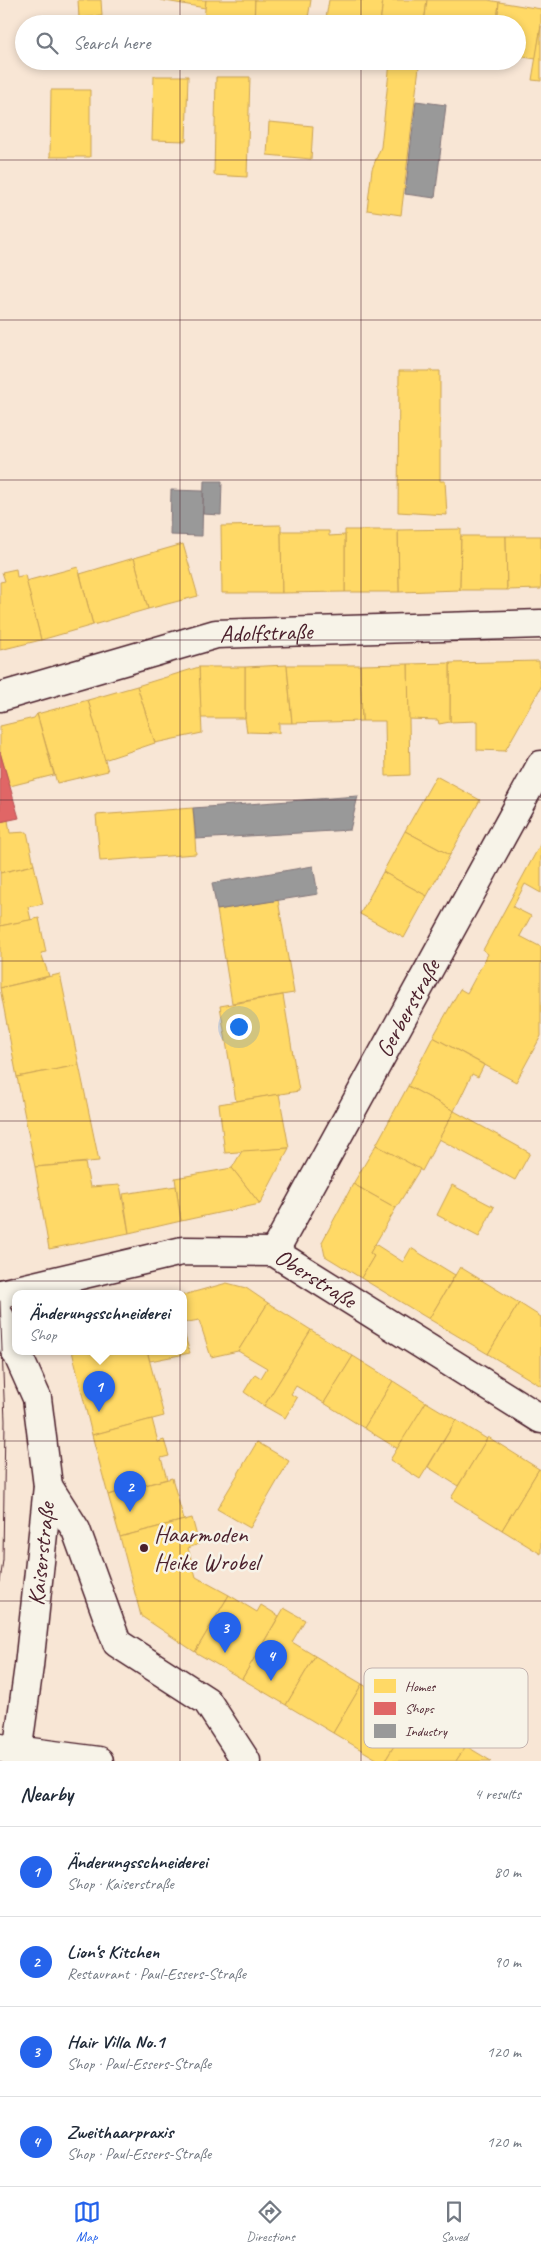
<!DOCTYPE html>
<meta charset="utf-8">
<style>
body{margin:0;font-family:Caveat,sans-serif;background:#f2f2f3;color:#1f2937}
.you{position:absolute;left:238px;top:1026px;width:18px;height:18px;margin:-12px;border:4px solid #fff;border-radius:50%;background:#1a73e8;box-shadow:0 0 0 8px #1a73e833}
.badge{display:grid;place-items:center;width:32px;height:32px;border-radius:50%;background:#2563eb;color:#fff;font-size:16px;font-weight:700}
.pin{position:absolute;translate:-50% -41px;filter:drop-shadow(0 1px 2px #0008)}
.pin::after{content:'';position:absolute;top:26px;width:18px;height:15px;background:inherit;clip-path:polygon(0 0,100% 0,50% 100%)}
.popup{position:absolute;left:12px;top:1290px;width:175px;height:65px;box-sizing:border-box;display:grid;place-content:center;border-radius:10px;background:#fff;filter:drop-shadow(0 1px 4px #0005);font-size:16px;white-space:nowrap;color:#747a83}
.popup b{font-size:19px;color:#1f2937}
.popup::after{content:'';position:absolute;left:50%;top:100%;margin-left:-10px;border:10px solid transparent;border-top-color:#fff}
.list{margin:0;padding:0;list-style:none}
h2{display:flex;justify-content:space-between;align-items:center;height:65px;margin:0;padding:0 20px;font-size:21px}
h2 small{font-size:16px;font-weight:400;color:#747a83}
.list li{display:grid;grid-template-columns:32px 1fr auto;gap:15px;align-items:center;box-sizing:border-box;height:90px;padding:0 20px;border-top:1px solid #e0e1e3}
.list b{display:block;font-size:19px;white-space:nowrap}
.list p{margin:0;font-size:16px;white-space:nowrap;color:#747a83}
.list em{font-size:16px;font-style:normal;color:#747a83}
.icon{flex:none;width:28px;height:28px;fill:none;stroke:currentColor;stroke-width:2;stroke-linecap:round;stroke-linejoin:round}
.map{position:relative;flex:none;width:541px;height:1761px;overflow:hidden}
.search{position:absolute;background:#fff;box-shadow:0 2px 8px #0003;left:15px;right:15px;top:15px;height:55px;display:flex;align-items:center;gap:12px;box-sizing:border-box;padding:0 18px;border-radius:28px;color:#747a83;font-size:19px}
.sheet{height:425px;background:#fff}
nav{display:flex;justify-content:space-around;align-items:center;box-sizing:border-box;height:70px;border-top:1px solid #e0e1e3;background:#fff;font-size:14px;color:#747a83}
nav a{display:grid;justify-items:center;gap:2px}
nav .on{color:#2563eb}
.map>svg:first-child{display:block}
</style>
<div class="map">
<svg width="541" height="1761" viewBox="0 0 541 1761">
<rect width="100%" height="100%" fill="#f8e6d5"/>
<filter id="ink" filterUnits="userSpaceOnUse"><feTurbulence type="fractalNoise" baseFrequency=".02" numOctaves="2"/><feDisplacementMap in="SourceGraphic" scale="10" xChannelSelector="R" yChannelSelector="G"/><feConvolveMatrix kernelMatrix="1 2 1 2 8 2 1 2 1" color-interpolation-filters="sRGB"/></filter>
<g filter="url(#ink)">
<g fill="#ffd966" stroke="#c9a154">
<path d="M78 0H101L102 16 79 18Z"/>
<path d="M160 0H206L205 8Z"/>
<path d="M206 0H255L254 24H233L204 19Z"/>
<path d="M255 0H311L307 24H254Z"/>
<path d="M329 0H383L380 24H325Z"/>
<path d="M383 0H427L424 24H380Z"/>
<path d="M427 0H488L499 2 497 24H424Z"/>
<path d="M499 2 541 9V26L536 59 517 56V24H497Z"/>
<path d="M541 26V81L532 80Z"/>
<path d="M390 61H420L419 67Z"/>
<path d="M390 62 419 67 401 215 367 210 372 169 381 147Z"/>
<path d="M154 76H188L186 141 152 140Z"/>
<path d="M216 77H250L247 177 214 175Z"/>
<path d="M51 90H90V157H50Z"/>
<path d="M269 122 313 126 311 159 267 155Z"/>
<path d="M399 371H440V481H445L447 515 398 512Z"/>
<path d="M281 525 282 593H222L221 526Z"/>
<path d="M461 529 460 590 399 592 398 530Z"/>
<path d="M345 530H398L399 592H345Z"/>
<path d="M281 531H329V536L345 535V592L282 593Z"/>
<path d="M461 536H506L507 590H460Z"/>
<path d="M506 536H541V589L507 590Z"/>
<path d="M183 544 198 596 148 609 134 558Z"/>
<path d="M134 558 148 609 93 625 80 574Z"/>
<path d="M78 567 93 625 41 640 26 581Z"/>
<path d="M16 569 17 577 25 575 41 640 0 650V582L5 581 2 572Z"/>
<path d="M539 661 541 687 505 751 477 750V721L450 722V663Z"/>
<path d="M450 663V722L439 724 438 720 408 719V664Z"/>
<path d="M408 664 410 775 386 776 385 721H362L360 665Z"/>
<path d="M287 665 292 723H279V733L247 732 245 718V667Z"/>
<path d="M287 665H360L362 721 292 723Z"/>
<path d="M199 667H245V718H201Z"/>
<path d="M199 667 202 733 155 743 137 686Z"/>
<path d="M137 686 155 743 104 760 88 700Z"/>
<path d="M88 700 108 771 57 783 37 714Z"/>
<path d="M37 714 54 775 10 786 0 752V726L34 718Z"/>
<path d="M436 776 480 800 450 855 405 831Z"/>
<path d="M193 808 196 854 100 861 96 815Z"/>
<path d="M8 820 10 833 27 832 34 865 0 873V822Z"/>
<path d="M405 831 450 855 427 896 383 872Z"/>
<path d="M541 843V893L525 884 513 907 531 916 520 936 541 947V1036L516 1082 433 1037 460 989 467 993 488 954 483 950Z"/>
<path d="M34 865 43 904 28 907 31 920 0 926V873Z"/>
<path d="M383 872 427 896 404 938 360 914Z"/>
<path d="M278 900 294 993 232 1003 217 910Z"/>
<path d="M39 918 46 952 41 953 49 976 0 988V926Z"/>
<path d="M60 974 79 1065 17 1077 0 988Z"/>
<path d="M283 995 299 1091 236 1101 220 1006Z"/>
<path d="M433 1037 484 1065 478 1077 472 1074 454 1111 408 1086Z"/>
<path d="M79 1065 99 1161 35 1167 17 1077Z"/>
<path d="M408 1086 454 1111 422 1171 376 1145Z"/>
<path d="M279 1094 289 1148 225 1153 219 1104Z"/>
<path d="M454 1111 530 1153 515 1180 439 1139Z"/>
<path d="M376 1145 420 1169 396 1208 353 1184Z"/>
<path d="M289 1148 260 1204 232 1168 242 1151Z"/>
<path d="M85 1163 90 1187 120 1185 129 1233 49 1249 35 1167Z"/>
<path d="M232 1168 260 1204 181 1221 175 1178Z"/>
<path d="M353 1184 396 1208 370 1253 374 1256 361 1278 325 1256 322 1242Z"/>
<path d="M452 1185 494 1207 479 1237 437 1215Z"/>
<path d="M176 1186 181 1221 129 1233 123 1194Z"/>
<path d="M375 1244 403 1262 411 1248 455 1275 429 1319 361 1278 374 1256 370 1253Z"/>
<path d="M460 1267 519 1303 488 1354 429 1319Z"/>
<path d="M227 1283 246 1288 268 1303 238 1351 211 1357 199 1320 183 1323V1295Z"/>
<path d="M268 1303 311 1330 264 1406 244 1392 255 1374 261 1378 267 1368 238 1351Z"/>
<path d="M519 1303 541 1317V1386L488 1354Z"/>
<path d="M183 1329 190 1353 150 1361 147 1351H183Z"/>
<path d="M311 1330 353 1356 324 1403 296 1386 291 1394 297 1398 285 1418 264 1406Z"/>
<path d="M72 1351H147L164 1416 92 1435Z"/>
<path d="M353 1356 393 1381 364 1428 324 1403Z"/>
<path d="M393 1381 426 1402 398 1449 364 1428Z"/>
<path d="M426 1402 456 1420 420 1479 390 1460Z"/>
<path d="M152 1419 158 1442 164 1440 169 1456 161 1458 167 1479 108 1495 92 1435Z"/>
<path d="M456 1420 487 1439 458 1486 428 1467Z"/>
<path d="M488 1437 539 1469 502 1530 451 1498Z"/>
<path d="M257 1442 289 1461 250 1528 217 1509Z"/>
<path d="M539 1469 541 1470V1554L502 1530Z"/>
<path d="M172 1478 184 1520 120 1537 108 1495Z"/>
<path d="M192 1518 199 1544 188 1548 196 1577 229 1595 195 1652 141 1616 120 1537Z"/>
<path d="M229 1595 257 1612 261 1605 279 1616 242 1679 195 1652Z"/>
<path d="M284 1608 305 1620 292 1642 315 1656 286 1705 242 1679Z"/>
<path d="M315 1656 362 1684 333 1733 286 1705Z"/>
<path d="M362 1684 413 1714 385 1761H380L333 1733Z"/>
<path d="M413 1714 466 1746 456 1761H385Z"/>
<path d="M466 1746 491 1761H456Z"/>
</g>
<path fill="#e06666" stroke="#b35154" d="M0 752 19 818 0 822Z"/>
<g fill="#999" stroke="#817478">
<path d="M416 101 446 105 435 198 405 194Z"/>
<path d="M204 481H222L221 515 203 514Z"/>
<path d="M171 490 203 491 202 536 170 535Z"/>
<path d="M358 796 350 830 196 839 193 808Z"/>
<path d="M313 866 318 894 217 910 212 883Z"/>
</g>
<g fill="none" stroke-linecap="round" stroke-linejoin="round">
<defs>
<g id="minor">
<path id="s1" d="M0 697 216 634 541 624"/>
<path id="s2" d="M274 1252 541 765"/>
<path id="s3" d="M0 1294 182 1251 274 1252 541 1419"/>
<path d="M48 1486 76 1530 117 1643 207 1701 246 1761"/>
<path d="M0 1748 99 1761"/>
</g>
<g id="major">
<path d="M0 1317 15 1350"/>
<path d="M16 1351 37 1398 48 1486 29 1666 16 1761"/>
</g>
</defs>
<use href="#minor" stroke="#4a1f2b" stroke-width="31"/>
<use href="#major" stroke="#4a1f2b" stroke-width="31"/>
<use href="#minor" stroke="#f7f3e8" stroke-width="28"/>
<use href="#major" stroke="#f7f3e8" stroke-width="28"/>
<path stroke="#4a1f2b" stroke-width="1" d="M0 1301 5 1421 3 1560 0 1582"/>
</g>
</g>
<path fill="none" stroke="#4a1f2b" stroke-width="1" stroke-opacity="0.55" d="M180 0V24M361 0V24M180 61V1761M361 61V1761M0 160H541M0 320H541M0 480H541M0 640H541M0 800H541M0 961H541M0 1121H541M0 1281H541M0 1441H541M0 1601H541"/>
<circle fill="#4a1f2b" stroke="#f7f3e8" stroke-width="2" cx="144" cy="1548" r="5"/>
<g text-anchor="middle" stroke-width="5" stroke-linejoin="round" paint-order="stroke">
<g font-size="24" fill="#4a1f2b" stroke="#f7f3e8">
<text dy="8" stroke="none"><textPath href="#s1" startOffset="275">Adolfstraße</textPath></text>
<text dy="8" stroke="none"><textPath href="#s2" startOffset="278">Gerberstraße</textPath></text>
<text dy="8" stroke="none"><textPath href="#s3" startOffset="328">Oberstraße</textPath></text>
<text transform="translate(41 1554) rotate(-84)" y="8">Kaiserstraße</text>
</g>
<g font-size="24" fill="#4a1f2b" stroke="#f7f3e8" text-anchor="start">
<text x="154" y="1542">Haarmoden<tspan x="154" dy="28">Heike Wrobel</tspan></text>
</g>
</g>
<rect x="364" y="1668" width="164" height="80" rx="8" fill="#f7f3e8" stroke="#c3b3af" stroke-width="1"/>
<rect x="374" y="1679" width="22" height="14" fill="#ffd966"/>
<rect x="374" y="1702" width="22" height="13" fill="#e06666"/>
<rect x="374" y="1724" width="22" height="14" fill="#999"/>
<g font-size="14" fill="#4a1f2b">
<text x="405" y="1691">Homes</text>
<text x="405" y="1713">Shops</text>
<text x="405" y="1736">Industry</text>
</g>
</svg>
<div class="you"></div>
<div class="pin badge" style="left:99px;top:1412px">1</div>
<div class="popup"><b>Änderungsschneiderei</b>Shop</div>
<div class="pin badge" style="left:130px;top:1512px">2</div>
<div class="pin badge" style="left:225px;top:1653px">3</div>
<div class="pin badge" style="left:271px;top:1681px">4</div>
<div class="search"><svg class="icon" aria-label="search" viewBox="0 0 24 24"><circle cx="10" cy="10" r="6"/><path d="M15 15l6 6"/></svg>Search here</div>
</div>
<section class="sheet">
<h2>Nearby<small>4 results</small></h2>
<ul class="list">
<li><span class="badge">1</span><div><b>Änderungsschneiderei</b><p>Shop · Kaiserstraße</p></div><em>80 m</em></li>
<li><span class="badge">2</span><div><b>Lion‘s Kitchen</b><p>Restaurant · Paul-Essers-Straße</p></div><em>90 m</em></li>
<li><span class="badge">3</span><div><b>Hair Villa No.1</b><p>Shop · Paul-Essers-Straße</p></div><em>120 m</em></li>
<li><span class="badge">4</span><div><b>Zweithaarpraxis</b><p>Shop · Paul-Essers-Straße</p></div><em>120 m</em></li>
</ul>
</section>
<nav>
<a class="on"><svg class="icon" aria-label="map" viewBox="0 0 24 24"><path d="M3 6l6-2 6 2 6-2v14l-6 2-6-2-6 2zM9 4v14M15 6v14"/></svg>Map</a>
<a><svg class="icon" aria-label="directions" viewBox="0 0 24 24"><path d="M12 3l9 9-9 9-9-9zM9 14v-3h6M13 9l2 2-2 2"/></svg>Directions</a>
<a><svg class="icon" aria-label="saved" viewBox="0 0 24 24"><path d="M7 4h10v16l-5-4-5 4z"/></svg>Saved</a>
</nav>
